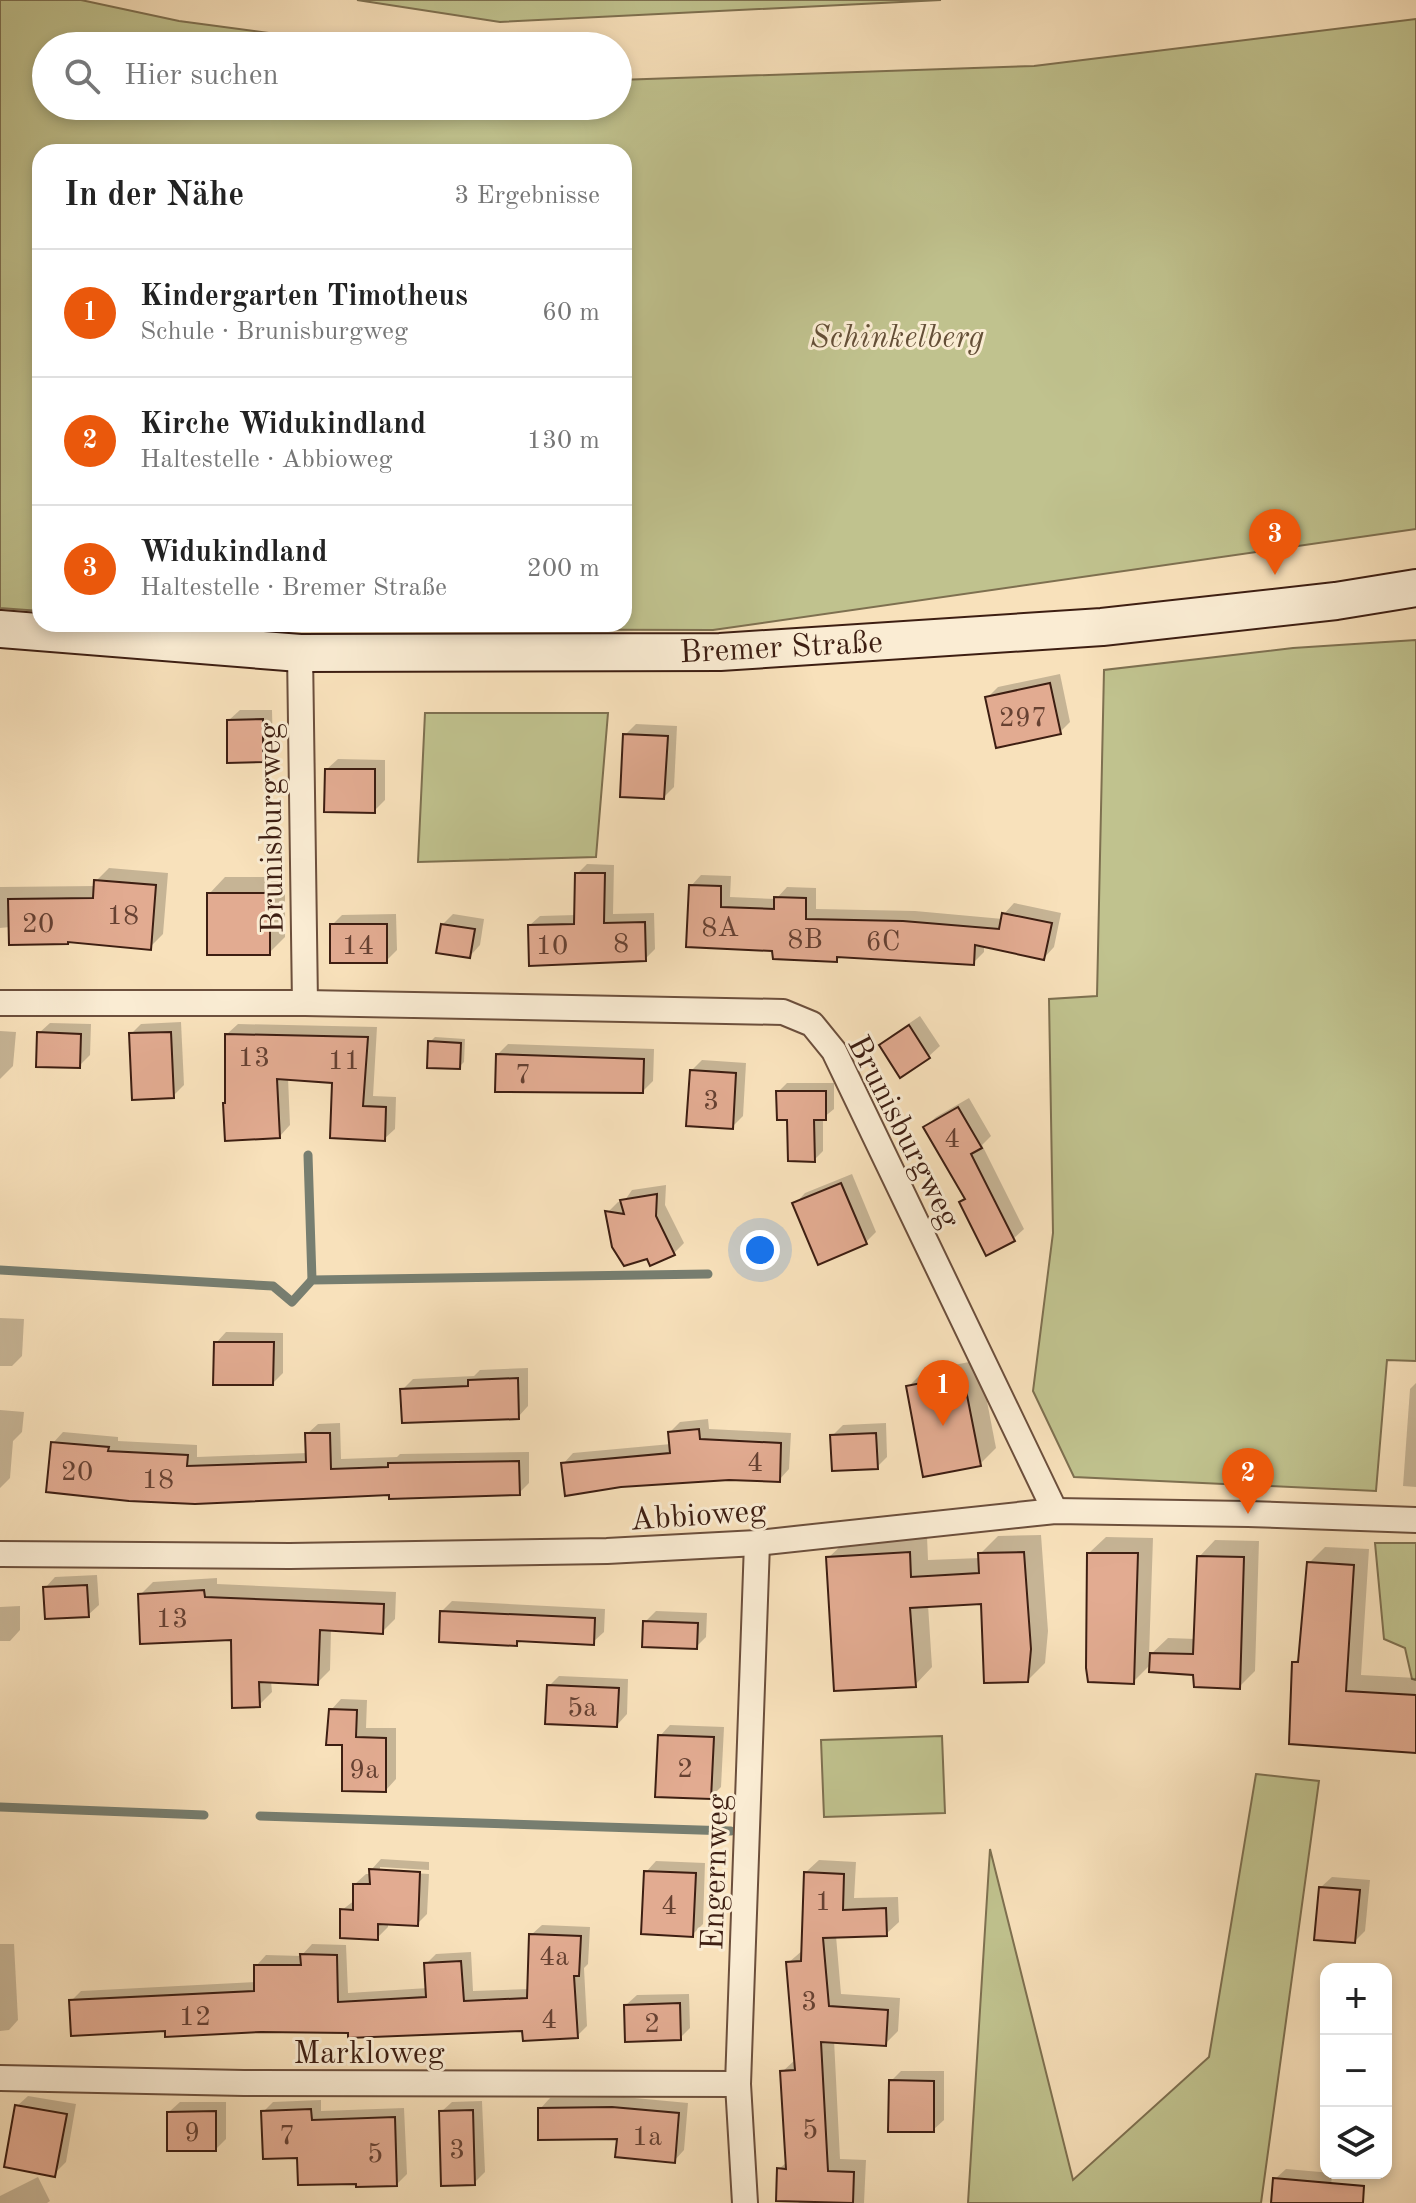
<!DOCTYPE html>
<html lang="de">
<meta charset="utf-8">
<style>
body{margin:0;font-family:"Old Standard TT",serif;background:#f6f6f6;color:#222}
.controls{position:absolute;right:24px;bottom:24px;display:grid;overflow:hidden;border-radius:16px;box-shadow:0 4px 12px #0003}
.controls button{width:72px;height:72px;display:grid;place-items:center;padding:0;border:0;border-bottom:2px solid #e0e0e0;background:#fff;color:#222;font:40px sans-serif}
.you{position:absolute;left:760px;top:1250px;width:28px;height:28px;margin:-20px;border:6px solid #fff;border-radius:50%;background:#1a73e8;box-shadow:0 0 0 12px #1a73e833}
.badge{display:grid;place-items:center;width:52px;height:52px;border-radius:50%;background:#ea580c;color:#fff;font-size:26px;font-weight:700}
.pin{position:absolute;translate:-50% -66px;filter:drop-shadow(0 2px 4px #0008)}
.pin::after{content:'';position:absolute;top:42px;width:28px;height:24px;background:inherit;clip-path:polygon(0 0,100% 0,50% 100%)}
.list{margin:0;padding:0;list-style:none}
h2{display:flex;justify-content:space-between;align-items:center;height:104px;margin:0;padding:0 32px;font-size:34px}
h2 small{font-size:26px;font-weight:400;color:#767676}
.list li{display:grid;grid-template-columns:52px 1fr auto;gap:24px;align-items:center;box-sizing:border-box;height:128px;padding:0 32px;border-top:2px solid #e0e0e0}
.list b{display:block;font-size:30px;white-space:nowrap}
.list p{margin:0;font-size:26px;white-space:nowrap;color:#767676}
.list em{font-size:26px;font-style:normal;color:#767676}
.icon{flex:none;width:44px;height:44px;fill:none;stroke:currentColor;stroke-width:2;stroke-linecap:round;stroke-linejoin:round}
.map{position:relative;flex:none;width:1416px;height:2203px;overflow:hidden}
.search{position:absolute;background:#fff;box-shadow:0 4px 12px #0003;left:32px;top:32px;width:600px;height:88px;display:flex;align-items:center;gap:20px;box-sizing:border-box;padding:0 28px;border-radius:44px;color:#767676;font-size:30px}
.panel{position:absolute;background:#fff;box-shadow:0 4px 12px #0003;left:32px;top:144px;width:600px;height:488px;border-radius:24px}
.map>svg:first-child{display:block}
</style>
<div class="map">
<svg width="1416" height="2203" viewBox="0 0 1416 2203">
<rect width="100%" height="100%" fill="#f8e1bb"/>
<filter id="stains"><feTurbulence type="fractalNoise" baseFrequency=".0025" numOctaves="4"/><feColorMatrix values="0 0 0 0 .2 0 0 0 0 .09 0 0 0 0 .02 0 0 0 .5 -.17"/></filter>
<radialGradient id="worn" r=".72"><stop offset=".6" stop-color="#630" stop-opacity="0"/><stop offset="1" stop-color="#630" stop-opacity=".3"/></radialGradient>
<g fill="#c0c28e" stroke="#7e7050" stroke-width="2">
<path d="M0 0H81L179 21 366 46H46V106H618V80L1034 66 1416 19V529L713 630 303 629 236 624H624V152H40V611L0 608Z"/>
<path d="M357 0H941L500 22Z"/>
<path d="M1416 640V1361L1387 1360 1376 1491 1074 1477 1033 1391 1053 1233 1049 999 1097 996 1104 670 1293 648Z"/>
<path d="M425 713H608L596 857 418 862Z"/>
<path d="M1375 1543H1416V1680L1412 1679 1405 1648 1384 1639Z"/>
<path d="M942 1736 945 1813 824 1817 821 1740Z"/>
<path d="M1256 1774 1319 1781 1261 2203H968L990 1849 1073 2180 1209 2057Z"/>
</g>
<g fill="#0003">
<path d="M1060 674 1070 722 1060 732 987 698 998 687Z"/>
<path d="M240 710H272L273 750 262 760 229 720Z"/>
<path d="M636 724 677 726 674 787 664 797 625 735Z"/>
<path d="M338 759 385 760V800L374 811 327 769Z"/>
<path d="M587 864 614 865 613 914 654 913 655 949 645 959 530 925 540 916 576 915 577 874Z"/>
<path d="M109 868 168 873 163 934 150 947 70 940 10 927 0 928V887L96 886V881Z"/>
<path d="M701 875 731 876 730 897 776 899 787 887 816 888V909L915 911 1003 919 1004 914 1014 903 1061 913 1054 947 1044 958 984 945V952L973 963 840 955 836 960 774 949 691 886Z"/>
<path d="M225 877H285V937L269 953 209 894Z"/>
<path d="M396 914 397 950 386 961 332 925 342 915Z"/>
<path d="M453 914 484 919 480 945 470 956 442 925Z"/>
<path d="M920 1016 940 1046 929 1056 901 1075 881 1045 892 1035Z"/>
<path d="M181 1022 184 1085 173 1096 131 1034 141 1024Z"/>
<path d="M50 1023 91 1024 90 1055 79 1066 39 1033Z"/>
<path d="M238 1024 377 1027 373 1096 396 1097 395 1129 384 1139 334 1081 288 1078 290 1125 280 1136 227 1101V1034Z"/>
<path d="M0 1031 16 1032 13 1066 0 1079Z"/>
<path d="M435 1037 465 1039 464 1062 459 1067 430 1042Z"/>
<path d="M508 1044 654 1049 653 1081 643 1091 498 1054Z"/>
<path d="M702 1060 746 1063 743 1116 732 1127 691 1071Z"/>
<path d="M787 1083H834V1109L823 1118V1151L814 1160 789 1118 778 1092Z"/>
<path d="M969 1098 991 1136 982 1145 1024 1229 1013 1239 961 1202 966 1197 925 1127 936 1117Z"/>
<path d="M852 1174 876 1232 865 1243 795 1204 805 1193Z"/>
<path d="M666 1185 665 1205 684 1243 673 1254 608 1212 618 1202 623 1203 632 1190Z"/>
<path d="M0 1318 24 1319 22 1356 12 1366H0Z"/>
<path d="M226 1332 283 1333V1373L273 1383 216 1343Z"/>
<path d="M979 1360 996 1448 980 1464 908 1387 924 1371Z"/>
<path d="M528 1368V1406L518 1417 402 1390 413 1379 474 1376 480 1370Z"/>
<path d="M1416 1383V1487L1403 1486 1410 1389Z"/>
<path d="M0 1410 24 1412 22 1432 13 1441 10 1478 0 1488Z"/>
<path d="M708 1419 709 1429 791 1433 789 1469 779 1480 563 1464 573 1453 671 1444 670 1432 680 1422Z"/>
<path d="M340 1423 341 1459 397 1457 400 1454 529 1452V1483L519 1493H391L195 1502 53 1443 63 1432 118 1437V1441L197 1445V1457L308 1453 307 1434 318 1424Z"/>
<path d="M886 1423 887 1457 877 1467 832 1436 843 1425Z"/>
<path d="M1041 1535 1048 1631 1045 1663 1028 1680 983 1602 928 1605 932 1667 915 1685 828 1558 846 1541 927 1536 928 1560 980 1558V1554L998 1536Z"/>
<path d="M1106 1537 1153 1538 1149 1656 1168 1638 1196 1639 1199 1557 1215 1540 1259 1541 1255 1671 1239 1687 1151 1664 1133 1682 1089 1553Z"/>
<path d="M1325 1547 1369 1549 1361 1675 1416 1678V1751L1294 1663 1301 1656 1309 1563Z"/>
<path d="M97 1575 99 1605 88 1615 45 1588 55 1577Z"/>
<path d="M217 1578V1584L396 1592 395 1619 382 1632 331 1629 330 1670 317 1683 271 1681 272 1692 259 1705 233 1638 140 1595 153 1582Z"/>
<path d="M452 1601 605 1609 604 1632 593 1642 521 1639 516 1644 442 1611Z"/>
<path d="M20 1606V1630L10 1641H0V1659V1607Z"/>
<path d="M656 1611 707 1613 706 1637 696 1647 645 1622Z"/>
<path d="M559 1676 628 1679 627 1714 617 1725 549 1686Z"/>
<path d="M341 1699 367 1700 366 1728H396V1779L386 1790 344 1743 331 1710Z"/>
<path d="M670 1725 724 1727 721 1787 711 1797 660 1736Z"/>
<path d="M381 1859 429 1862V1870L380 1867V1871L429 1874 427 1914 417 1924 388 1922V1927L377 1938 342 1910 355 1900V1884L366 1874H371V1870Z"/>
<path d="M819 1860 856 1862 854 1898 898 1897 899 1922 886 1934 836 1936 841 1994 900 1998 898 2031 885 2044 834 2040 840 2159 866 2160 864 2203H799L779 2169 787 2162 782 2072 796 2059 788 1963 803 1950 806 1872Z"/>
<path d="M656 1861 705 1863 703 1924 692 1935 646 1872Z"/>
<path d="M1332 1877 1370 1880 1365 1931 1355 1941 1321 1887Z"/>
<path d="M542 1925 590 1927 588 1964 584 1968 587 2026 577 2036 524 2029 350 2032 167 2029 71 2001 81 1991 256 1982V1966L266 1955 301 1956 312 1944 346 1945 348 1993 428 1988 426 1964 436 1954 471 1952 473 1991 529 1989 531 1935Z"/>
<path d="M0 1944H14L18 2020 9 2030 0 2031Z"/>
<path d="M689 1994 690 2028 680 2038 626 2005 637 1995Z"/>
<path d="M901 2071H944V2120L933 2130 891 2081Z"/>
<path d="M28 2096 76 2104 66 2162 55 2173 17 2106Z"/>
<path d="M624 2097 688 2103 684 2150 674 2161 619 2137 540 2109 550 2098Z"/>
<path d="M321 2100V2111L404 2108 407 2174 397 2184 357 2182 299 2156 263 2112 273 2102Z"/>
<path d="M482 2101 485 2172 474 2183 441 2112 452 2102Z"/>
<path d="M180 2102H226V2139L216 2149 169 2112Z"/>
<path d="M1286 2169 1332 2173 1330 2203H1273L1275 2179Z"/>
<path d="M38 2177 50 2201 47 2203H0V2196Z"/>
</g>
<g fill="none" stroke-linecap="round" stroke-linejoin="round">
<g stroke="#777e70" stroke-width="9">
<path d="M308 1155 312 1280"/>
<path d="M0 1270 273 1286 292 1302 312 1280 708 1274"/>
<path d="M0 1807 204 1815"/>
<path d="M260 1816 731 1831"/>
</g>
</g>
<g fill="#e2ab91" stroke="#3d1e12" stroke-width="2">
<path d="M1050 683 1061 734 996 748 985 697Z"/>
<path d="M263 719V762L227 763V720Z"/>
<path d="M623 734 668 736 664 799 620 797Z"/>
<path d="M325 769H375V813L324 812Z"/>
<path d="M575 873H605L604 923 645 922 646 961 529 966 528 925 574 924Z"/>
<path d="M94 880 156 885 151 950 68 942V944L9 945 8 899 93 898Z"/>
<path d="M689 885 721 886V907L774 909V897L806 898V919L903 921 999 929 1002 913 1052 923 1044 960 975 945 974 965 837 957V962L773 959 772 951 686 947Z"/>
<rect x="207" y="893" width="63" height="62"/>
<rect x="330" y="924" width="57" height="39"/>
<path d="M441 924 475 929 470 958 436 953Z"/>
<path d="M909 1025 930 1058 900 1078 879 1045Z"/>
<path d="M37 1032 81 1034 80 1068 36 1067Z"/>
<path d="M171 1032 174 1098 132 1100 129 1033Z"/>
<path d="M225 1034 368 1037 363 1106 386 1107 385 1141 330 1138 332 1083 277 1079 280 1138 225 1141 223 1103H225Z"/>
<path d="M428 1041 461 1043 460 1069 427 1068Z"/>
<path d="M496 1054 644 1059 643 1093 495 1092Z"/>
<path d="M690 1070 736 1073 733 1129 686 1126Z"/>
<path d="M776 1091H826V1120H814L815 1162 788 1161 787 1120H777Z"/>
<path d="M958 1107 982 1148 971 1154 1015 1241 986 1256 959 1202 965 1199 923 1127Z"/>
<path d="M841 1183 867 1244 818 1265 792 1203Z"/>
<path d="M657 1194 656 1216 675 1255 650 1266 647 1259 624 1266 612 1247 605 1211 624 1214 620 1200Z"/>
<path d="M214 1342H274L273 1385H213Z"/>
<path d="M963 1375 981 1466 923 1477 906 1386Z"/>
<path d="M518 1378 519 1419 402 1423 400 1389 468 1386V1380Z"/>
<path d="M699 1429 700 1439 781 1443 780 1482 729 1480 621 1487 565 1496 561 1463 670 1453 668 1432Z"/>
<path d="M305 1433H330L331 1469 388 1467V1463L519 1461 520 1495 389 1499V1495L195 1504 129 1501 46 1492 51 1442 109 1447 108 1451 188 1455 187 1466 306 1462Z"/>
<path d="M876 1433 878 1469 832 1471 830 1435Z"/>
<path d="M910 1552 911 1577 979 1573 978 1553 1024 1552 1031 1649 1028 1682 984 1683 981 1604 910 1608 916 1687 834 1691 826 1557Z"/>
<path d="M1087 1553H1138L1134 1684 1088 1682 1086 1668Z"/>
<path d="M1197 1556 1244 1557 1240 1689 1194 1687 1193 1675 1149 1672 1150 1653 1193 1654Z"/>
<path d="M1307 1562 1354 1565 1346 1691 1416 1695V1753L1289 1744 1292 1662H1298Z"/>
<path d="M87 1585 89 1617 45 1619 43 1587Z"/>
<path d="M204 1590 205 1597 384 1604 383 1634 320 1630 318 1685 259 1682 260 1707 232 1708 231 1640 140 1644 138 1594Z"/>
<path d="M440 1611 595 1618 594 1645 517 1641V1646L439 1642Z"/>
<path d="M643 1621 698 1623 697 1649 642 1647Z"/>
<path d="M547 1685 619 1688 617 1727 545 1724Z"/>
<path d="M329 1709 357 1710 356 1737 386 1738V1792L342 1791V1745H326Z"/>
<path d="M658 1735 714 1737 711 1799 655 1797Z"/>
<path d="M369 1869 420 1872 418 1926 378 1924V1940L340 1938V1909L353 1910V1884H370Z"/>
<path d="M644 1871 696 1873 693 1937 641 1934Z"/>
<path d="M804 1872 844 1874 843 1910 886 1908 887 1936 823 1938 829 2006 888 2010 886 2046 821 2042 828 2171 854 2172 853 2203 776 2201 777 2168 786 2169 780 2071 795 2070 786 1962 801 1961Z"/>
<path d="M1319 1887 1360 1890 1355 1943 1314 1940Z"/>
<path d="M529 1934 581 1936 579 1976H574L578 2038 523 2041 522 2031 348 2038V2033L261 2032 165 2037V2031L71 2036 69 2000 254 1991V1965H301L300 1954 337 1955 338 2002 426 1997 424 1963 461 1961 464 2001 527 1998Z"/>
<path d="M680 2003 681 2040 625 2042 624 2005Z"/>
<path d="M889 2080 934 2081V2132H888Z"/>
<path d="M15 2105 67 2114 55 2177 4 2167Z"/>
<path d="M612 2107 679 2113 675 2163 615 2157 617 2139 538 2140V2108Z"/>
<path d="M311 2109 312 2120 395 2117 397 2186 356 2187V2184L298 2185 297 2158 263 2159 261 2111Z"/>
<path d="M473 2110 475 2185 441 2186 439 2111Z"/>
<path d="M216 2111V2151H167V2112Z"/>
<path d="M1273 2178 1364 2186 1363 2203H1271Z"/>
</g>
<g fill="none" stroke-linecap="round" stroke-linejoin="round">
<defs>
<g id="street">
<path d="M300 653 305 1003"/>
<path d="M0 1003H305L783 1012 812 1024 834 1051 1055 1511"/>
<path d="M0 1554 290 1556 607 1551 757 1543 1055 1511 1248 1514 1416 1520"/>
<path d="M0 2078 244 2083 738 2084"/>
<path d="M745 2203 738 2084 757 1543"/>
</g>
<path id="secondary" d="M0 629 300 653 720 652 1102 627 1336 601 1416 588"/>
</defs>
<use href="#street" stroke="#6c4f3c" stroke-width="28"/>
<use href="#secondary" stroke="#3d1e12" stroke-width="40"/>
<use href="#street" stroke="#faecd3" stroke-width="24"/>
<use href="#secondary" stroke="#faecd3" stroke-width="36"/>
</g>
<g text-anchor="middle" stroke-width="6" stroke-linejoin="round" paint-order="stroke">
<g font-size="28" fill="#664132">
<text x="1023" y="726">297</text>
<text x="123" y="924">18</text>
<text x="38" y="932">20</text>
<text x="720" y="936">8A</text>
<text x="805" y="948">8B</text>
<text x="883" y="950">6C</text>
<text x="621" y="952">8</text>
<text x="358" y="954">14</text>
<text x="552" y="954">10</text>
<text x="254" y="1066">13</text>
<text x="344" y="1069">11</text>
<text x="523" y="1083">7</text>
<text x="711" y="1109">3</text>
<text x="952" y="1147">4</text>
<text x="755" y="1471">4</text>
<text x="77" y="1480">20</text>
<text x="158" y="1488">18</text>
<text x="172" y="1627">13</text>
<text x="582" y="1716">5a</text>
<text x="685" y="1777">2</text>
<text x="364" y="1778">9a</text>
<text x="823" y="1910">1</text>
<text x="669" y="1914">4</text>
<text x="554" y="1965">4a</text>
<text x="809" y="2010">3</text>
<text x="195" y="2025">12</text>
<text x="549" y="2028">4</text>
<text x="652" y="2032">2</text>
<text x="810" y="2138">5</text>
<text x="192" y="2141">9</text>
<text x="287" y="2144">7</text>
<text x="647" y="2145">1a</text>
<text x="457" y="2158">3</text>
<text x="375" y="2162">5</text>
</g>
<g font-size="32" font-style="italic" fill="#644f37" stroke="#faecd3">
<text x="897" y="347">Schinkelberg</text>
</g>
<g font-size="32" fill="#3d1e12" stroke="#faecd3">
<text transform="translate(781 646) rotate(-3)" y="11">Bremer Straße</text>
<text transform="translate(270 828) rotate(-91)" y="11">Brunisburgweg</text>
<text transform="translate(905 1131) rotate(63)" y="11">Brunisburgweg</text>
<text transform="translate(698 1514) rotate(-4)" y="11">Abbioweg</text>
<text transform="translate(714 1872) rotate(-88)" y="11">Engernweg</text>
<text x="369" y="2063">Markloweg</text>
</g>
</g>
<rect width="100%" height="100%" filter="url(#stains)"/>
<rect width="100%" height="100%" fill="url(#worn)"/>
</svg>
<div class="controls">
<button>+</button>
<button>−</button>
<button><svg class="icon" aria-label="layers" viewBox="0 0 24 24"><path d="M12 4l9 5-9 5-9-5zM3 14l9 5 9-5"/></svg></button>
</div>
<div class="you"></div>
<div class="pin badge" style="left:943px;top:1426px">1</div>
<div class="pin badge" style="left:1248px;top:1514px">2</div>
<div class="pin badge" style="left:1275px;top:575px">3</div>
<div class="search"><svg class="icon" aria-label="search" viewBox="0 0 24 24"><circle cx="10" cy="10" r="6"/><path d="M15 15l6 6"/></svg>Hier suchen</div>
<section class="panel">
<h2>In der Nähe<small>3 Ergebnisse</small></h2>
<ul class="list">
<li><span class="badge">1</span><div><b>Kindergarten Timotheus</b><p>Schule · Brunisburgweg</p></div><em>60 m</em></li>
<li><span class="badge">2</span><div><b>Kirche Widukindland</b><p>Haltestelle · Abbioweg</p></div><em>130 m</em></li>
<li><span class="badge">3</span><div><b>Widukindland</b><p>Haltestelle · Bremer Straße</p></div><em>200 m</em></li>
</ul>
</section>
</div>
